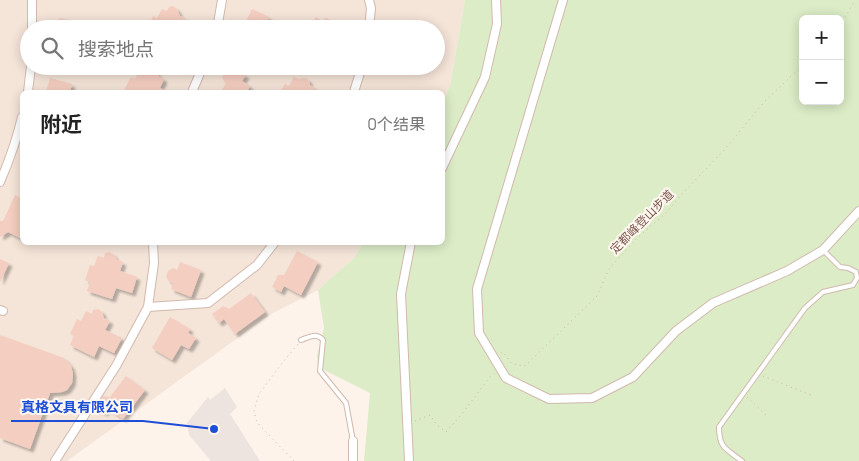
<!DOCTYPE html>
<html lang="zh">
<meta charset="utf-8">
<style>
body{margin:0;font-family:Manrope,"Noto Sans SC",sans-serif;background:#f6f6f6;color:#222}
.controls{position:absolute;right:15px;top:15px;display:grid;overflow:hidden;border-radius:8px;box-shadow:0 2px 12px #0003}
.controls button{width:45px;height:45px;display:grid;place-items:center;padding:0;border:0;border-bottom:1px solid #e0e0e0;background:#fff;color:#222;font:25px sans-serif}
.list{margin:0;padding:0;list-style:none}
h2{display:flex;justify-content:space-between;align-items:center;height:65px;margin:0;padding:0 20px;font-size:21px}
h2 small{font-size:16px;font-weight:400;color:#767676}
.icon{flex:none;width:28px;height:28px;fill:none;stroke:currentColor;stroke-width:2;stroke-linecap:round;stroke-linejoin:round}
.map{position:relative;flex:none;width:859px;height:461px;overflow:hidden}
.search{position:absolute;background:#fff;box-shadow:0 2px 12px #0003;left:20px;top:20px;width:425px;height:55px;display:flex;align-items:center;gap:12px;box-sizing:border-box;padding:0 18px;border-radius:28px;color:#767676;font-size:19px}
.panel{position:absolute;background:#fff;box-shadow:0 2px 12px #0003;left:20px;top:90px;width:425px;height:155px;border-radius:8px}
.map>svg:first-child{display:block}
</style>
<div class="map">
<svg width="859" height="461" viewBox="0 0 859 461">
<defs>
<filter id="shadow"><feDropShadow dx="3.5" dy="3.5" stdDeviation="1" flood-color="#0004"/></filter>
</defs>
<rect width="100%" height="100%" fill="#fdf3ea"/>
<path fill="#f5e4d8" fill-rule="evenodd" d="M0 0H465L450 86 443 101 442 92H22V242L363 243 355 257 318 290 271 314 67 461H0ZM29 29H436V66H29Z"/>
<path fill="#ede4e0" d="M225 388 237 407 230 414 260 461H211L189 435 187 423 208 397 210 400Z"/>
<path fill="#dbecc7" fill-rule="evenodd" d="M465 0H859V461H364L370 393 318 367 317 356 324 328 318 290 355 257 363 243 442 242 443 101 450 86ZM803 19H840V101H803Z"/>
<g fill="#f4cec0" filter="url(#shadow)">
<path d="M173 6 177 9 180 16 186 18 181 29H147L153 16 157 18 162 9 167 11 169 7Z"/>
<path d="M252 9 269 17 266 24 277 29H248L250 26 246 21Z"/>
<path d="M316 17 322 21 325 18H328L332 23V29H309Z"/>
<path d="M59 18 82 22 80 29H57Z"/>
<path d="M228 66 246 75 242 81 250 86 247 92H221L226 83 222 78Z"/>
<path d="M152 67 156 70 159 76 164 79 160 88 169 92H123L131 77 135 79 140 69 146 72 148 68Z"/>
<path d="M294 77 299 79 303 78 308 79 310 85 315 88 313 92H280L285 84 289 86Z"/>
<path d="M50 78 72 84 70 92H46Z"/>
<path d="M15 195 22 199V234L20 238 8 232 0 237V221H3Z"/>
<path d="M297 251 318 262 301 295 284 286 281 292 272 287 278 275H284Z"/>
<path d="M109 252 113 254 117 260 123 262 120 271 137 277 132 293 116 288 112 299 87 291 90 282 85 280 90 265 94 266 98 256 104 258 105 253Z"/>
<path d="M0 259 9 263 0 282Z"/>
<path d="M180 262 201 270 191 297 171 289 173 283 169 281 166 277 168 271 173 268 177 270Z"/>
<path d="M251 293 265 312 235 334 224 319 219 323 212 314 223 306 229 309Z"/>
<path d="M98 309 102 312 104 318 110 321 105 330 122 338 114 353 99 346 94 357 70 345 74 336 70 334 77 319 81 321 86 311 92 314 93 310Z"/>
<path d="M170 317 190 329 188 333 196 338 189 349 181 345 172 360 152 348Z"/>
<path d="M0 335 64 358 71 366 73 374 72 383 67 390 62 392 50 393 30 449 0 438Z"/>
<path d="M126 376 145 390 123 419 108 408 104 413 96 407 103 396 110 397Z"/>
</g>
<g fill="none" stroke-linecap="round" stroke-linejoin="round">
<defs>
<g id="lane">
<path d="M301 340C310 337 316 332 323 340L320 371 346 403 353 441"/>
<path d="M742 461C726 449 719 448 719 427L805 308 823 292 853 285 857 278 856 272 848 268 840 267 823 250"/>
</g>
<g id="street">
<path d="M369 0 371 8 369 29"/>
<path d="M563 0 477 289 479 333 506 378 549 399 592 398 633 377 676 331 713 303 787 271 823 250 859 211"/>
<path d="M32 29V0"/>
<path d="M217 29 222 0"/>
<path d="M28 92 31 66"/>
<path d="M192 92 203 66"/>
<path d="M354 92 362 66"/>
<path d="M442 168 485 77 497 24 496 0"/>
<path d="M0 182C9 161 17 139 22 117"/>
<path d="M148 307 208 303 257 265 275 242"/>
<path d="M0 310 3 311"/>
<path d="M55 461 116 366 148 307 154 263 153 242"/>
<path d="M353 461V441"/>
<path d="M409 461 401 294 411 242"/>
</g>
</defs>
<use href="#lane" stroke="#d1b9ae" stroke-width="6"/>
<use href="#street" stroke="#d1b9ae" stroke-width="10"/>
<g stroke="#dab1a2" stroke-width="1" stroke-dasharray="1 4" stroke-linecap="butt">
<path d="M840 26 855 0"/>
<path d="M501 353 503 352 512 364 525 366 597 296 609 269 637 238 665 214 681 195 726 148 764 102 803 65"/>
<path d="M763 376 813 396"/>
<path d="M747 397 767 416"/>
<path d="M415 421 430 415 437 425 446 432 461 415 493 373"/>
<path d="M294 461 261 427 256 420 254 410 259 394 283 362 298 344"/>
</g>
<use href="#lane" stroke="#fff" stroke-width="4"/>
<use href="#street" stroke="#fff" stroke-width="8"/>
</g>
<g text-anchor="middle" stroke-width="4" stroke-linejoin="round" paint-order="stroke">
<g font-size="12" fill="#7a564b" stroke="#fff8f1">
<text transform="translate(642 222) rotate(-45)" y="4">定都峰登山步道</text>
</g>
</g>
<path fill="none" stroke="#1d4ed8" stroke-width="2" d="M214 429L143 421H11"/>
<circle fill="#1d4ed8" stroke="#fff8f1" stroke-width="2" cx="214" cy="429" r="5"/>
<g font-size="14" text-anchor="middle" font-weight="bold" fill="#1d4ed8" stroke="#fff8f1" stroke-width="4" stroke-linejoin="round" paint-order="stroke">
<text x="77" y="412">真格文具有限公司</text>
</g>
</svg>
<div class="controls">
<button>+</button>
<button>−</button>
</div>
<div class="search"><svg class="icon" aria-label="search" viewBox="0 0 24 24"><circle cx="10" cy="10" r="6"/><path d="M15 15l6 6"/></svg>搜索地点</div>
<section class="panel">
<h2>附近<small>0个结果</small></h2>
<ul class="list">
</ul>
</section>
</div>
